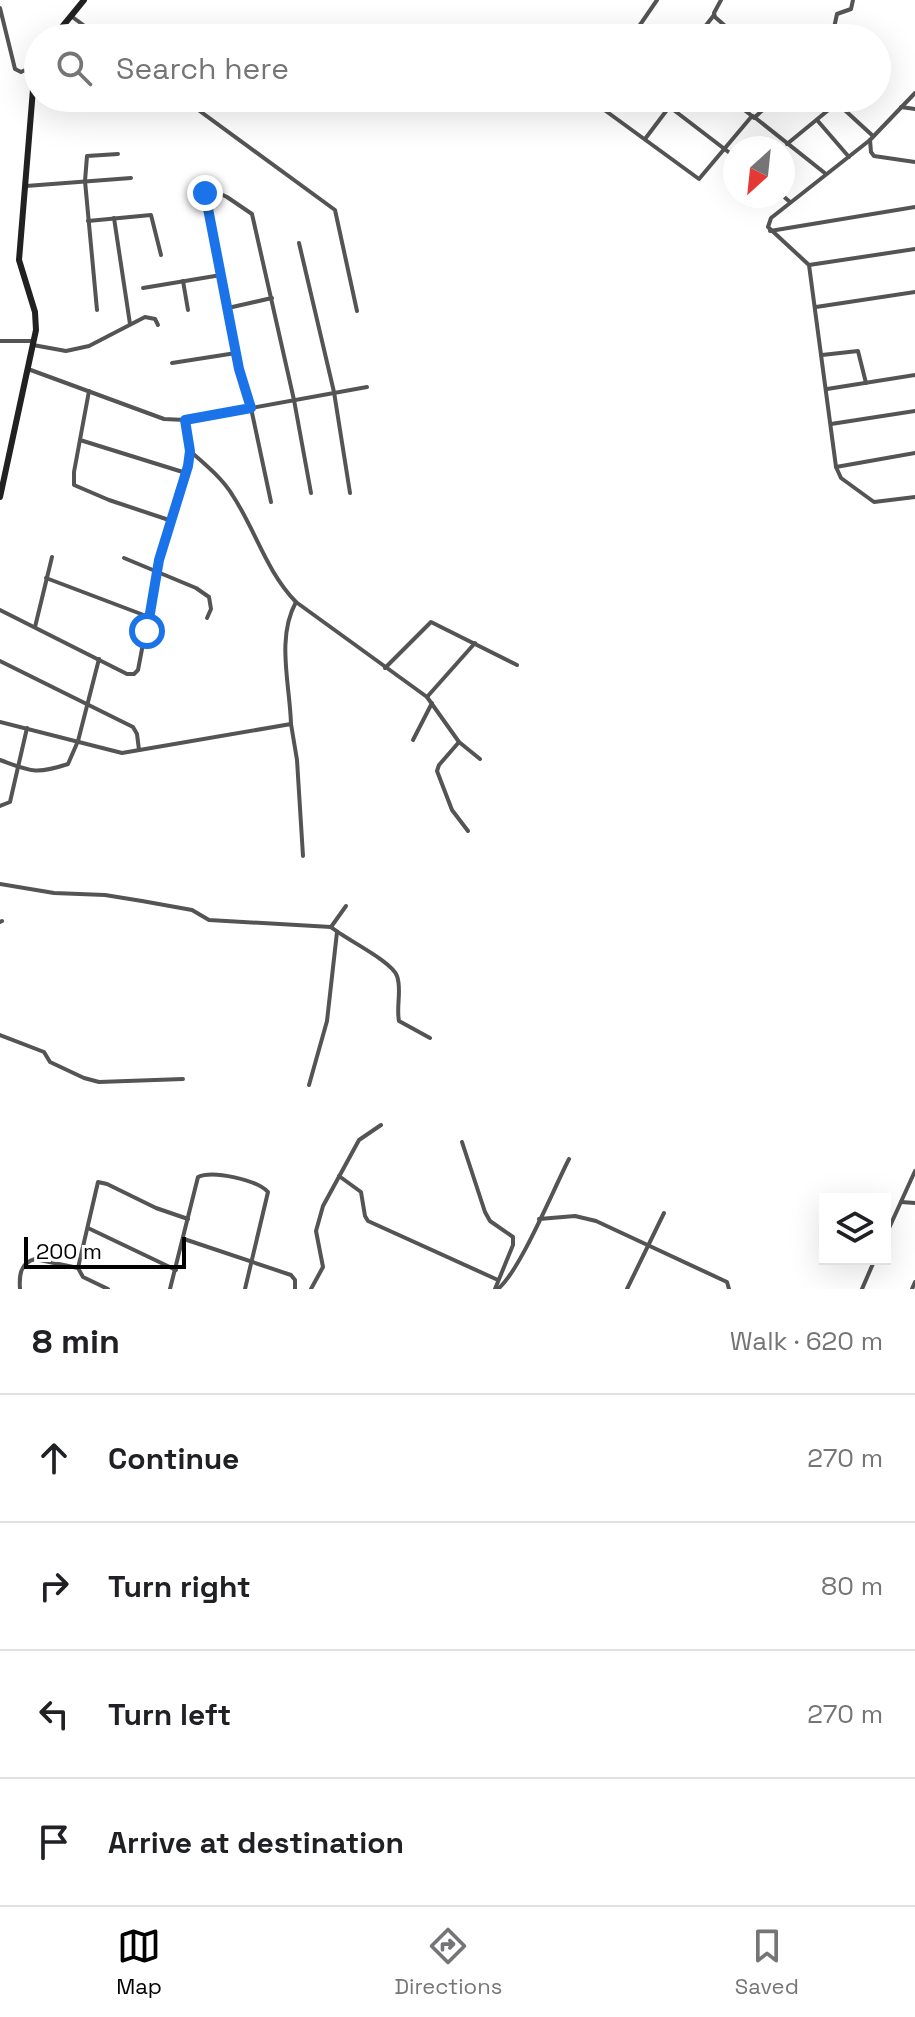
<!DOCTYPE html>
<meta charset="utf-8">
<style>
body{margin:0;font-family:"Space Grotesk",sans-serif;background:#f2f2f2;color:#202124}
.controls{position:absolute;right:24px;bottom:24px;display:grid;overflow:hidden;border-radius:0px;box-shadow:0 8px 32px #0002}
.controls button{width:72px;height:72px;display:grid;place-items:center;padding:0;border:0;border-bottom:2px solid #e0e0e0;background:#fff;color:#202124;font:40px sans-serif}
.compass{position:absolute;left:723px;top:136px;width:72px;height:72px;border-radius:50%;background:#fff;box-shadow:0 8px 32px #0002;rotate:207deg}
.scale{position:absolute;left:24px;bottom:20px;width:162px;box-sizing:border-box;padding-left:8px;border:4px solid #000;border-top:0;font-size:22px;line-height:28px;white-space:nowrap;color:#000;-webkit-text-stroke:6px #fff;paint-order:stroke}
.stop{position:absolute;width:24px;height:24px;margin:-18px;border:6px solid #1a73e8;border-radius:50%;background:#fff}
.stop.end{background:#1a73e8;border-color:#fff;box-shadow:0 2px 8px #0008}
.list{margin:0;padding:0;list-style:none}
h2{display:flex;justify-content:space-between;align-items:center;height:104px;margin:0;padding:0 32px;font-size:34px}
h2 small{font-size:26px;font-weight:400;color:#757577}
.list li{display:grid;grid-template-columns:52px 1fr auto;gap:24px;align-items:center;box-sizing:border-box;height:128px;padding:0 32px;border-top:2px solid #e0e0e0}
.list b{display:block;font-size:30px;white-space:nowrap}
.list em{font-size:26px;font-style:normal;color:#757577}
.icon{flex:none;width:44px;height:44px;fill:none;stroke:currentColor;stroke-width:2;stroke-linecap:round;stroke-linejoin:round}
.map{position:relative;flex:none;width:915px;height:1289px;overflow:hidden}
.search{position:absolute;background:#fff;box-shadow:0 8px 32px #0002;left:24px;right:24px;top:24px;height:88px;display:flex;align-items:center;gap:20px;box-sizing:border-box;padding:0 28px;border-radius:44px;color:#757577;font-size:30px}
.sheet{height:616px;background:#fff}
nav{display:flex;justify-content:space-around;align-items:center;box-sizing:border-box;height:112px;border-top:2px solid #e0e0e0;background:#fff;font-size:22px;color:#757577}
nav a{display:grid;justify-items:center;gap:4px}
nav .on{color:#000}
.map>svg:first-child{display:block}
</style>
<div class="map">
<svg width="915" height="1289" viewBox="0 0 915 1289">
<rect width="100%" height="100%" fill="#fff"/>
<g fill="none" stroke-linecap="round" stroke-linejoin="round">
<g stroke="#545454" stroke-width="4">
<path d="M721 0 714 13 715 17 739 38"/>
<path d="M0 8 15 69 21 72 36 65"/>
<path d="M71 16 101 38"/>
<path d="M638 28 651 38"/>
<path d="M832 37 837 14 851 9 853 0"/>
<path d="M631 38 657 0"/>
<path d="M700 38V33L714 15"/>
<path d="M915 93 870 140 771 218 768 227 809 265 836 467 841 478 874 502 915 497"/>
<path d="M182 98 335 210 357 311"/>
<path d="M588 98 699 179 752 116 729 98"/>
<path d="M658 98 735 157"/>
<path d="M901 107 915 109"/>
<path d="M753 116 826 174"/>
<path d="M754 118 776 98"/>
<path d="M817 120 849 157"/>
<path d="M645 139 676 98"/>
<path d="M870 140 871 152 874 156 915 162"/>
<path d="M787 144 837 103 873 136"/>
<path d="M26 186 131 178"/>
<path d="M783 196 790 202"/>
<path d="M114 218 130 324"/>
<path d="M88 221 151 215 161 255"/>
<path d="M770 231 915 207"/>
<path d="M299 243 334 392 350 493"/>
<path d="M809 265 915 249"/>
<path d="M183 281 188 310"/>
<path d="M143 288 221 275"/>
<path d="M816 307 915 292"/>
<path d="M228 308 272 298"/>
<path d="M97 310 85 181 87 156 118 154"/>
<path d="M0 341H34"/>
<path d="M33 345 66 351 89 346 145 317 155 319 158 325"/>
<path d="M822 355 858 351 866 383"/>
<path d="M172 363 236 353"/>
<path d="M28 369 164 419 185 420 367 387"/>
<path d="M827 389 915 375"/>
<path d="M89 391 74 472V485L109 500 172 521"/>
<path d="M831 424 915 411"/>
<path d="M80 440 186 473"/>
<path d="M190 451C205 464 223 479 233 496 256 531 266 571 296 602L427 697 459 742 480 759"/>
<path d="M836 467 915 453"/>
<path d="M271 502 251 408 239 369 205 195 208 188 227 197 252 214 294 400 311 493"/>
<path d="M124 558 196 588 209 597 211 609 207 618"/>
<path d="M46 578 149 617"/>
<path d="M0 610 127 674H134L138 670 159 560 188 466 190 451 185 420"/>
<path d="M35 627 52 557"/>
<path d="M0 661 133 727 137 734 139 750"/>
<path d="M385 668 431 622 517 665"/>
<path d="M427 697 475 643"/>
<path d="M0 722 122 753 291 724 297 760 303 856"/>
<path d="M291 724C290 685 276 638 296 602"/>
<path d="M413 740 432 703"/>
<path d="M459 742 439 765 437 771 452 810 468 831"/>
<path d="M0 760C30 771 35 775 68 764L78 741 99 659"/>
<path d="M0 806 10 802 27 728"/>
<path d="M0 884 54 893 105 895 142 901 192 910 209 920 331 927C345 939 392 961 397 976 402 989 396 1007 399 1021L430 1038"/>
<path d="M0 922 2 921"/>
<path d="M331 927 346 906"/>
<path d="M0 1035 44 1052 50 1062 84 1078 99 1082 183 1079"/>
<path d="M309 1085 327 1021 337 932"/>
<path d="M462 1142 485 1212 490 1221 513 1237V1245L495 1289"/>
<path d="M339 1176 361 1192 365 1216 368 1221 498 1280"/>
<path d="M901 1202 915 1203"/>
<path d="M539 1219 575 1216 596 1221 727 1282 729 1289"/>
<path d="M88 1228 176 1270"/>
<path d="M885 1237 915 1171"/>
<path d="M184 1239 291 1275 295 1280V1289"/>
<path d="M20 1289C19 1276 20 1263 35 1259L78 1268"/>
<path d="M108 1289 83 1277 78 1268 98 1182 107 1184 156 1208 188 1219"/>
<path d="M170 1289 198 1177C213 1170 257 1180 268 1192L245 1289"/>
<path d="M311 1289 323 1267 316 1231 323 1206 359 1140 381 1125"/>
<path d="M498 1289C520 1271 554 1188 569 1159"/>
<path d="M627 1289 664 1213"/>
<path d="M862 1289 875 1259"/>
<path d="M912 1289 915 1282"/>
</g>
<g stroke="#212121" stroke-width="6">
<path d="M53 38 84 0"/>
<path d="M0 497 36 330 35 312 19 260 34 77 38 59"/>
</g>
</g>
<g fill="none" stroke-linecap="round" stroke-linejoin="round">
<path stroke="#1a73e8" stroke-width="10" d="M147 631 159 560 188 466 190 451 185 420 251 408 239 369 205 193"/>
</g>
</svg>
<div class="controls">
<button><svg class="icon" aria-label="layers" viewBox="0 0 24 24"><path d="M12 4l9 5-9 5-9-5zM3 14l9 5 9-5"/></svg></button>
</div>
<svg class="compass" viewBox="-18 -18 36 36"><path d="M0-13l5 13h-10z" fill="#e53935"/><path d="M0 13l5-13h-10z" fill="#757577"/></svg>
<div class="scale">200 m</div>
<div class="stop" style="left:147px;top:631px"></div>
<div class="stop end" style="left:205px;top:193px"></div>
<div class="search"><svg class="icon" aria-label="search" viewBox="0 0 24 24"><circle cx="10" cy="10" r="6"/><path d="M15 15l6 6"/></svg>Search here</div>
</div>
<section class="sheet">
<h2>8 min<small>Walk · 620 m</small></h2>
<ul class="list">
<li><svg class="icon" aria-label="ahead" viewBox="0 0 24 24"><path d="M12 20V5M6 11l6-6 6 6"/></svg><div><b>Continue</b></div><em>270 m</em></li>
<li><svg class="icon" aria-label="right" viewBox="0 0 24 24"><path d="M7 20v-9h11M14 6l5 5-5 5"/></svg><div><b>Turn right</b></div><em>80 m</em></li>
<li><svg class="icon" aria-label="left" viewBox="0 0 24 24"><path d="M17 20v-9H6M10 6l-5 5 5 5"/></svg><div><b>Turn left</b></div><em>270 m</em></li>
<li><svg class="icon" aria-label="arrive" viewBox="0 0 24 24"><path d="M6 21V4h12l-3 4 3 4H6"/></svg><div><b>Arrive at destination</b></div></li>
</ul>
</section>
<nav>
<a class="on"><svg class="icon" aria-label="map" viewBox="0 0 24 24"><path d="M3 6l6-2 6 2 6-2v14l-6 2-6-2-6 2zM9 4v14M15 6v14"/></svg>Map</a>
<a><svg class="icon" aria-label="directions" viewBox="0 0 24 24"><path d="M12 3l9 9-9 9-9-9zM9 14v-3h6M13 9l2 2-2 2"/></svg>Directions</a>
<a><svg class="icon" aria-label="saved" viewBox="0 0 24 24"><path d="M7 4h10v16l-5-4-5 4z"/></svg>Saved</a>
</nav>
